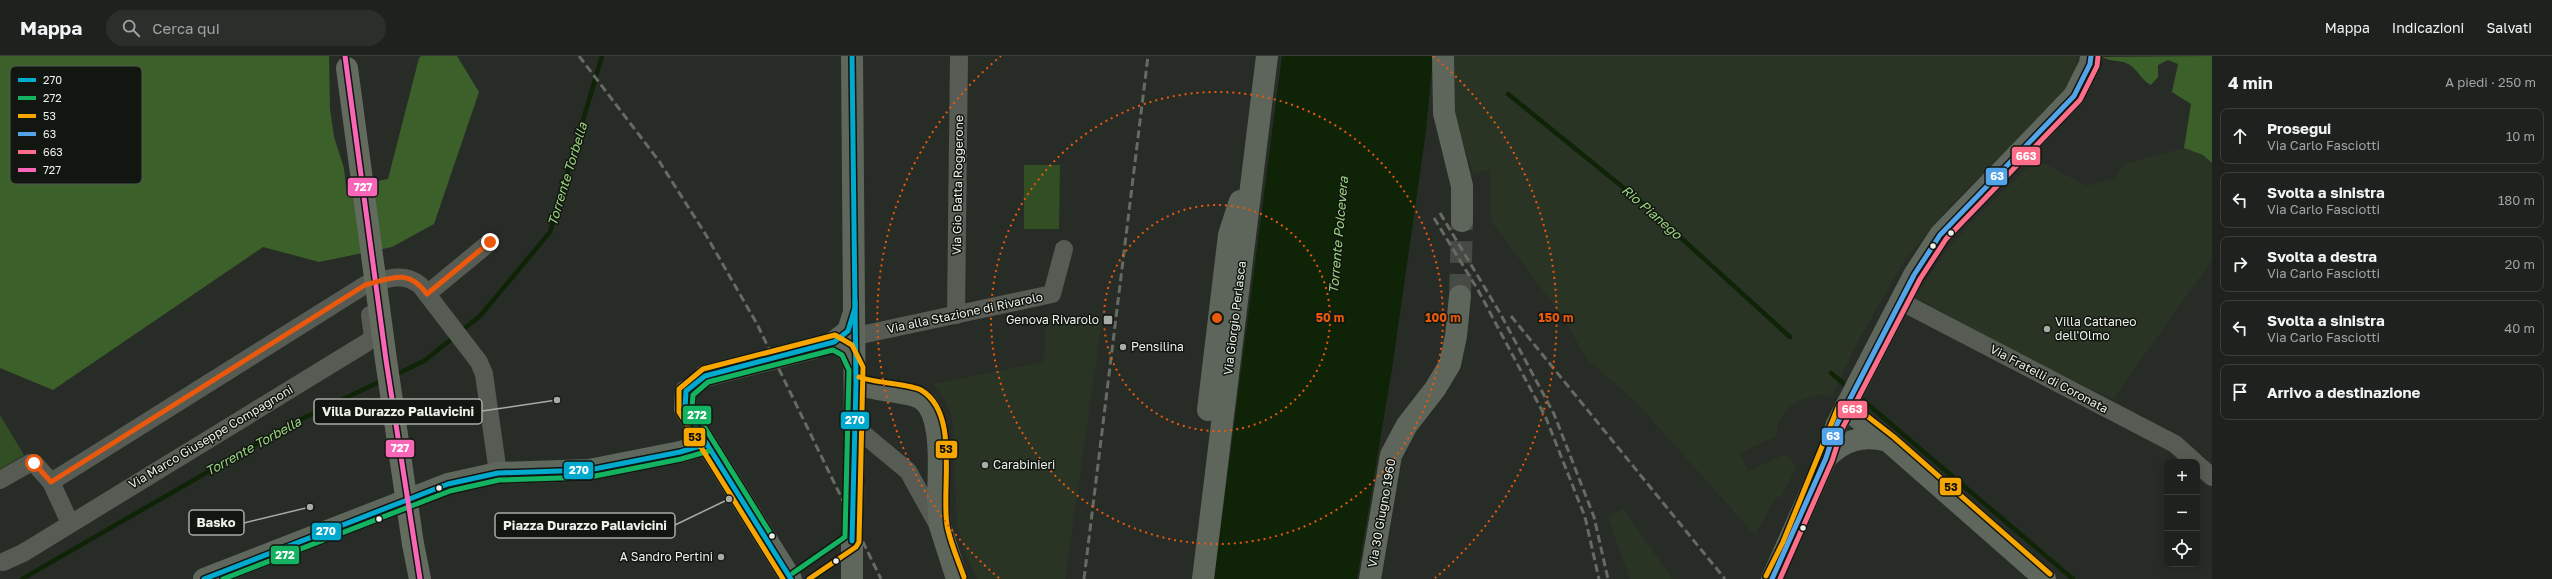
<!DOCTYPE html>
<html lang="it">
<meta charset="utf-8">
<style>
body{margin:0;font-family:"Golos Text",sans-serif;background:#2b2e2a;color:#f1f3f6}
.controls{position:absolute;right:12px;bottom:12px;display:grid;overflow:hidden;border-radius:8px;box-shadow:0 2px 10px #0003}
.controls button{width:36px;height:36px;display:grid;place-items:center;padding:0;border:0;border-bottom:1px solid #3c3e3b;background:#1e211d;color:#f1f3f6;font:20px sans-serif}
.stop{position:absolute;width:12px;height:12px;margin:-9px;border:3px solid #ea580c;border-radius:50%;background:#fff}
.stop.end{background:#ea580c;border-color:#fff;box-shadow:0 1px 4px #0008}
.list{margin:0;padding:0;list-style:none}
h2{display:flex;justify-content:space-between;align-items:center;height:52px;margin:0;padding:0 16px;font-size:17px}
h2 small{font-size:13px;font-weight:400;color:#a1a3a4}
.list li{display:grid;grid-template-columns:26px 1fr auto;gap:12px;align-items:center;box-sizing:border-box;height:56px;margin:0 8px 8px;padding:0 8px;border:1px solid #3c3e3b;border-radius:8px}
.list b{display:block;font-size:15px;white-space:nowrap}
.list p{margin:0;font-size:13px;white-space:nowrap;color:#a1a3a4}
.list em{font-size:13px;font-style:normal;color:#a1a3a4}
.icon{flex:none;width:22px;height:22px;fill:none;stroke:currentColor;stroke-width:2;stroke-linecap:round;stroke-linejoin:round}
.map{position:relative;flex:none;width:2212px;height:523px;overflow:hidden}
header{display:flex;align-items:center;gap:24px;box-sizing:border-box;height:56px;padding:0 20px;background:#1e211d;border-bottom:1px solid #3c3e3b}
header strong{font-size:19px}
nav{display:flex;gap:22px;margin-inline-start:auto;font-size:14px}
.search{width:280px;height:36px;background:#2b2e2a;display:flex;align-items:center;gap:10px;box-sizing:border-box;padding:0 14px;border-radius:22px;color:#a1a3a4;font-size:15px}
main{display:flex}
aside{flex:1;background:#1e211d}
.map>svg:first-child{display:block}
</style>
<header>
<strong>Mappa</strong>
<div class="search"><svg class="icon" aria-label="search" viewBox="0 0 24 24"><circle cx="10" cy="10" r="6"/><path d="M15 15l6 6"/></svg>Cerca qui</div>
<nav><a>Mappa</a><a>Indicazioni</a><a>Salvati</a></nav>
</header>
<main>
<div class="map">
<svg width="2212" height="523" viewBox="0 0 2212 523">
<rect width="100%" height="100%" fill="#282c27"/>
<g fill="#2a3425">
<path d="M1454 0H2078L2075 14 2063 38 1950 150 1904 205 1855 290 1832 341 1821 338 1798 345 1787 353 1781 361 1777 370V380L1740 397 1748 415 1784 399 1790 401 1796 411 1781 441H1776L1755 479 1638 348 1587 303 1562 260 1491 165 1490 113 1473 118 1454 59Z"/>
<path d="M2184 92 2203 99 2212 107V204L2113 343 2020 299 1915 241 1944 198 1969 169 2036 103 2087 130 2116 122 2124 108Z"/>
<path d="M1046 259 1102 263 1065 523H977L964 495 957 467 952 360 945 344 933 328 1044 306Z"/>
<path d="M1623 452 1645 484 1672 523H1630L1608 461Z"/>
</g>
<g fill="#324f24">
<path d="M1024 109H1060L1059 173H1024Z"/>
<path d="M0 359 24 399 0 413Z"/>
</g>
<g fill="#3c602a">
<path d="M0 0H329L330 53 334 81 344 112 346 131 388 123 419 2 421 0H457L479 36 434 168 392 191 319 206 263 191 53 334 0 312Z"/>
<path d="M2212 0V107L2203 99 2184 92 2191 48 2172 36 2178 8 2168 4 2158 9V21L2151 29C2141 24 2139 15 2130 9 2123 4 2111 6 2102 1Z"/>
</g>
<path fill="#0f2306" d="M1282 0H1433L1426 75 1392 313 1357 523H1214Z"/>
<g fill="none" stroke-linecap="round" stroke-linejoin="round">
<g stroke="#0f2306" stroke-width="4.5">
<path d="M1508 38 1646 150 1790 281"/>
<path d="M460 276 480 260 550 176 602 0"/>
<path d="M1831 317 1850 333"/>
<path d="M395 319 424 305 454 281"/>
<path d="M1858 340 2073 523"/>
<path d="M22 523 289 369 383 324"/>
</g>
<path stroke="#454a44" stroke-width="22" stroke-dasharray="22 11" stroke-linecap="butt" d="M852 485 855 377"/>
<path stroke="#454a44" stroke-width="22" stroke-dasharray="22 11" stroke-linecap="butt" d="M1460 240 1462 165"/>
<g stroke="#565c53" stroke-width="18">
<path d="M427 238 490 186"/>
<path d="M1900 245 2175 388 2195 406"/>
<path d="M956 259 959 0"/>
<path d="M856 280 1052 238 1064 193"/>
<path d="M855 371 908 415 938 469"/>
<path d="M2197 408 2212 421"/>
<path d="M0 424 30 407H34L51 426 365 229C384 224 402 215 420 229L479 306 484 318 498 417"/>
<path d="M51 426 70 467"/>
<path d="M3 506 23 497 366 287 373 281 370 259"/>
</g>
<g stroke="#5f675c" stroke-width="22">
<path d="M852 0 855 377"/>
<path d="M854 256 848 275 834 286 847 294 856 312"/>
<path d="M705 320 814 292"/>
<path d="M686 335 685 353 791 523"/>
<path d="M1845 352 1889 386 2045 523"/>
<path d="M1826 402C1844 384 1863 378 1888 385"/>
<path d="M852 485V523"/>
<path d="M204 523 448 428 498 417 589 414 680 396 707 388"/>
<path d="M1772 523 1826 402 1837 368 1914 219 1940 179 2074 40 2090 8 2091 0"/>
</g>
<g stroke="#5e655a" stroke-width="22">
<path d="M1443 0 1444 57 1462 130V165"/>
<path d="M856 327C875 335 895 334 915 340 946 348 938 419 938 444"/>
<path d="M1208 354 1229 179 1240 145"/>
<path d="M1203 523 1267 0"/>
<path d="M1370 523 1391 399 1407 369 1435 333 1450 308 1456 280 1460 240"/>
</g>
<path stroke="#636b5f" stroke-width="22" d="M413 488 420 523"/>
<g stroke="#656a63" stroke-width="3" stroke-dasharray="8 4" stroke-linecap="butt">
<path d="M579 0 659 105 706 179 757 268 881 523"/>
<path d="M1440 157 1500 257 1554 358 1594 461 1608 523"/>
<path d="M1434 162 1478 234 1546 362 1585 461 1599 523"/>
<path d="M1511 260 1725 523"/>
<path d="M1084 523 1148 0"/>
</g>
<path stroke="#5e655a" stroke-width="22" d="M938 444 940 470 957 523"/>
<path stroke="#636b5f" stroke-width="22" d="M347 12 386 304 413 488"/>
<defs>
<g id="bus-1">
<path d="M852 485 856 327 855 244"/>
<path d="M204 523 448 428 498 417 589 414 680 396 707 388"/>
<path d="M791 523 685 353 686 335 705 320 834 286 848 275 855 252 852 0"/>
</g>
<g id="bus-2">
<path d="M772 480 692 351 693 339 708 326 833 294 842 299 849 314 845 481 793 517"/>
<path d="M223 523 450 435 499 424 590 421 681 403 709 395"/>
</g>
<g id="bus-3">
<path d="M859 321C875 327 910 328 921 334 960 357 941 431 947 469 950 486 958 504 964 521"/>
<path d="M1849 346 1894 381 2050 518"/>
<path d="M1766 520 1783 486 1839 349"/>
<path d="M783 523 679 356V333L703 313 835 279 852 289 863 311 859 486 856 491 809 523"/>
</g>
<path id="bus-4" d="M1772 523 1826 402 1837 368 1914 219 1940 179 2074 40 2090 8 2091 0"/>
<path id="bus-5" d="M1780 523 1832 405 1843 371 1920 223 1946 183 2080 44 2097 10 2098 1"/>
<path id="bus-6" d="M345 0 386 304 420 523"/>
</defs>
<use href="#bus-1" stroke="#121611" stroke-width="8"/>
<use href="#bus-2" stroke="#121611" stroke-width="8"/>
<use href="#bus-3" stroke="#121611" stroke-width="8"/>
<use href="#bus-4" stroke="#121611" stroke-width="8"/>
<use href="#bus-5" stroke="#121611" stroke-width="8"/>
<use href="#bus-6" stroke="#121611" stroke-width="8"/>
<use href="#bus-1" stroke="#00a9ce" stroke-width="5"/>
<use href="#bus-2" stroke="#13b361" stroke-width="5"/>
<use href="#bus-3" stroke="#f7a600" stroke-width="5"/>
<use href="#bus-4" stroke="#53a3e8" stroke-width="5"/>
<use href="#bus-5" stroke="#fb6d88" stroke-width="5"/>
<use href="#bus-6" stroke="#fa66b7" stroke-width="5"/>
</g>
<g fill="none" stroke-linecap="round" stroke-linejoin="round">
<path stroke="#ea580c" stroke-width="5" d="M34 407 51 426 365 229C392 222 408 212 427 238L490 186"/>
</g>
<g fill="none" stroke="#e8590c" stroke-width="2" stroke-dasharray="2 4">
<circle cx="1217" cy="262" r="113"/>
<circle cx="1217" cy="262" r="226"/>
<path d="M999 522A339 339 0 0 1 1001 0M1433 0A339 339 0 0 1 1435 522"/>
</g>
<g fill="#ecf1ea" stroke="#121611" stroke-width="1.5">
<circle cx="1951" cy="177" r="3.5"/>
<circle cx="1933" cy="190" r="3.5"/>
<circle cx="439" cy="432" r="3.5"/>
<circle cx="379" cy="463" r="3.5"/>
<circle cx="1803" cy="472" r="3.5"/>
<circle cx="772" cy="480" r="3.5"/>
<circle cx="836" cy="505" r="3.5"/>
</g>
<g fill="#a7aca6" stroke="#121611" stroke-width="1.5">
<rect x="1103" y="259" width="10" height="10" rx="2"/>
<circle cx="2047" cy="273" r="4"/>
<circle cx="1123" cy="291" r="4"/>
<circle cx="985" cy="409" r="4"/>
<circle cx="721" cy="501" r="4"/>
</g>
<g text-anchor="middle" stroke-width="3" stroke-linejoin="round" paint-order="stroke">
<g font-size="12" fill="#ecf1ea" stroke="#121611">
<text transform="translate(958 129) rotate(-89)" y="4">Via Gio Batta Roggerone</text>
<text transform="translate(965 257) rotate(-12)" y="4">Via alla Stazione di Rivarolo</text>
<text transform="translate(1235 262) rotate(-83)" y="4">Via Giorgio Perlasca</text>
<text transform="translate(2049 323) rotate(28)" y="4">Via Fratelli di Coronata</text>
<text transform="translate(211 381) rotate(-31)" y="4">Via Marco Giuseppe Compagnoni</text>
<text transform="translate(1382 457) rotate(-80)" y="4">Via 30 Giugno 1960</text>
</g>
<g font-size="12" fill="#ecf1ea" stroke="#121611" text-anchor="start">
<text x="1099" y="268" text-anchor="end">Genova Rivarolo</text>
<text x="2055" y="270">Villa Cattaneo<tspan x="2055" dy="14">dell'Olmo</tspan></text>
<text x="1131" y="295">Pensilina</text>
<text x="993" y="413">Carabinieri</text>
<text x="713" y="505" text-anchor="end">A Sandro Pertini</text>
</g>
<g font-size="13" font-style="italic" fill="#9bd680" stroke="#121611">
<text transform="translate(567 118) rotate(-73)" y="5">Torrente Torbella</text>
<text transform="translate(1652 156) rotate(41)" y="5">Rio Pianego</text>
<text transform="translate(1338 179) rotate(-85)" y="5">Torrente Polcevera</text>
<text transform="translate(253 390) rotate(-29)" y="5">Torrente Torbella</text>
</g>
</g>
<rect x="10" y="10" width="132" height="118" rx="6" fill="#121611" stroke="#535852" stroke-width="1"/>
<rect x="18" y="22" width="18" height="4" fill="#00a9ce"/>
<rect x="18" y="40" width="18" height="4" fill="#13b361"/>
<rect x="18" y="58" width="18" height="4" fill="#f7a600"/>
<rect x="18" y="76" width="18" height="4" fill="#53a3e8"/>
<rect x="18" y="94" width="18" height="4" fill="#fb6d88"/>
<rect x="18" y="112" width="18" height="4" fill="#fa66b7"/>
<g font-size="11" fill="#ecf1ea">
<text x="43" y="28">270</text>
<text x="43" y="46">272</text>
<text x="43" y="64">53</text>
<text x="43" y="82">63</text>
<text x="43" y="100">663</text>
<text x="43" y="118">727</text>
</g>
<circle cx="1217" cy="262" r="6" fill="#e8590c" stroke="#121611" stroke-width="2"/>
<g font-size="12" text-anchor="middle" font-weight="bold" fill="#e8590c" stroke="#121611" stroke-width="3" stroke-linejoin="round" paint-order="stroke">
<text x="1330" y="266">50 m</text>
<text x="1443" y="266">100 m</text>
<text x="1556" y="266">150 m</text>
</g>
<path fill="none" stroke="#a7aca6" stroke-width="1.5" d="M557 344L482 355M310 451L244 467M729 443L675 469"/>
<g fill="#a7aca6" stroke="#121611" stroke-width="1.5">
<circle cx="557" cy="344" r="4"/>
<circle cx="310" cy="451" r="4"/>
<circle cx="729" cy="443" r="4"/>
</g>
<g fill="#121611" stroke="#a7aca6" stroke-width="1.5">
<rect x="314" y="343" width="168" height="25" rx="4"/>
<rect x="189" y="454" width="55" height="25" rx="4"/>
<rect x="495" y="457" width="180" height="25" rx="4"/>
</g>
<g font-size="13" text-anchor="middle" font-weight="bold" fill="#ecf1ea">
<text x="398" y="360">Villa Durazzo Pallavicini</text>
<text x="216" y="471">Basko</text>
<text x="585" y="474">Piazza Durazzo Pallavicini</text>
</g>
<g stroke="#121611" stroke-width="1.5">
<rect x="2011" y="90" width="30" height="20" rx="4" fill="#fb6d88"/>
<rect x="1985" y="111" width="23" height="19" rx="4" fill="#53a3e8"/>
<rect x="347" y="121" width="31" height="20" rx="4" fill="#fa66b7"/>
<rect x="1837" y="344" width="31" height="19" rx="4" fill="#fb6d88"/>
<rect x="682" y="349" width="30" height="20" rx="4" fill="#13b361"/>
<rect x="840" y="355" width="30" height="19" rx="4" fill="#00a9ce"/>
<rect x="1821" y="371" width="23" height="19" rx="4" fill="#53a3e8"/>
<rect x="683" y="371" width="23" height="20" rx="4" fill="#f7a600"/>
<rect x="385" y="383" width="30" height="19" rx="4" fill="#fa66b7"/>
<rect x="935" y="384" width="23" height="19" rx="4" fill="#f7a600"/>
<rect x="563" y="405" width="31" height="19" rx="4" fill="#00a9ce"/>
<rect x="1939" y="421" width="23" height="19" rx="4" fill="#f7a600"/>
<rect x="311" y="466" width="31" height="19" rx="4" fill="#00a9ce"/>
<rect x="270" y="489" width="30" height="20" rx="4" fill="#13b361"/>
</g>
<g font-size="11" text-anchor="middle" font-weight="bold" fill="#fff">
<text x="2026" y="104">663</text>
<text x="1997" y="124">63</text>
<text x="363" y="135">727</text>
<text x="1852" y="357">663</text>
<text x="697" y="363">272</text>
<text x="855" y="368">270</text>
<text x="1833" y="384">63</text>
<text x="400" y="396">727</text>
<text x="579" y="418">270</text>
<text x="326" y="479">270</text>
<text x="285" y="503">272</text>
</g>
<g font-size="11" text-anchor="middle" font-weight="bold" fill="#111">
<text x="695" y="385">53</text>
<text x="946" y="397">53</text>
<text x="1951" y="435">53</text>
</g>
</svg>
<div class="controls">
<button>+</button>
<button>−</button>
<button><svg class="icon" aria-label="locate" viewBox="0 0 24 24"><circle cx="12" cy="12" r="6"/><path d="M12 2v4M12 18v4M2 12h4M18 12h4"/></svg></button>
</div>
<div class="stop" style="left:34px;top:407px"></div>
<div class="stop end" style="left:490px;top:186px"></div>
</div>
<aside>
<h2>4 min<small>A piedi · 250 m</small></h2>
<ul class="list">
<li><svg class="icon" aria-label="ahead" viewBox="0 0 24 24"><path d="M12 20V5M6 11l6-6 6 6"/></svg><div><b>Prosegui</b><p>Via Carlo Fasciotti</p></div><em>10 m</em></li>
<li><svg class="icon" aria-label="left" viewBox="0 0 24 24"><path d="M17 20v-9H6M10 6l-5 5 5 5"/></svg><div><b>Svolta a sinistra</b><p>Via Carlo Fasciotti</p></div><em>180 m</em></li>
<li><svg class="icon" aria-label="right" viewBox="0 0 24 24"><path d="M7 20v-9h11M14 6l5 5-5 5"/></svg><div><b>Svolta a destra</b><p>Via Carlo Fasciotti</p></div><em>20 m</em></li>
<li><svg class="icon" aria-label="left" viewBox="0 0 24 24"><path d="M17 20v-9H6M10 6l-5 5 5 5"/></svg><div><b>Svolta a sinistra</b><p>Via Carlo Fasciotti</p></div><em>40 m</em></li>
<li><svg class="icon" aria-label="arrive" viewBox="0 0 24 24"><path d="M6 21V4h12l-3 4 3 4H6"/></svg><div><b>Arrivo a destinazione</b></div></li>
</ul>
</aside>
</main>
